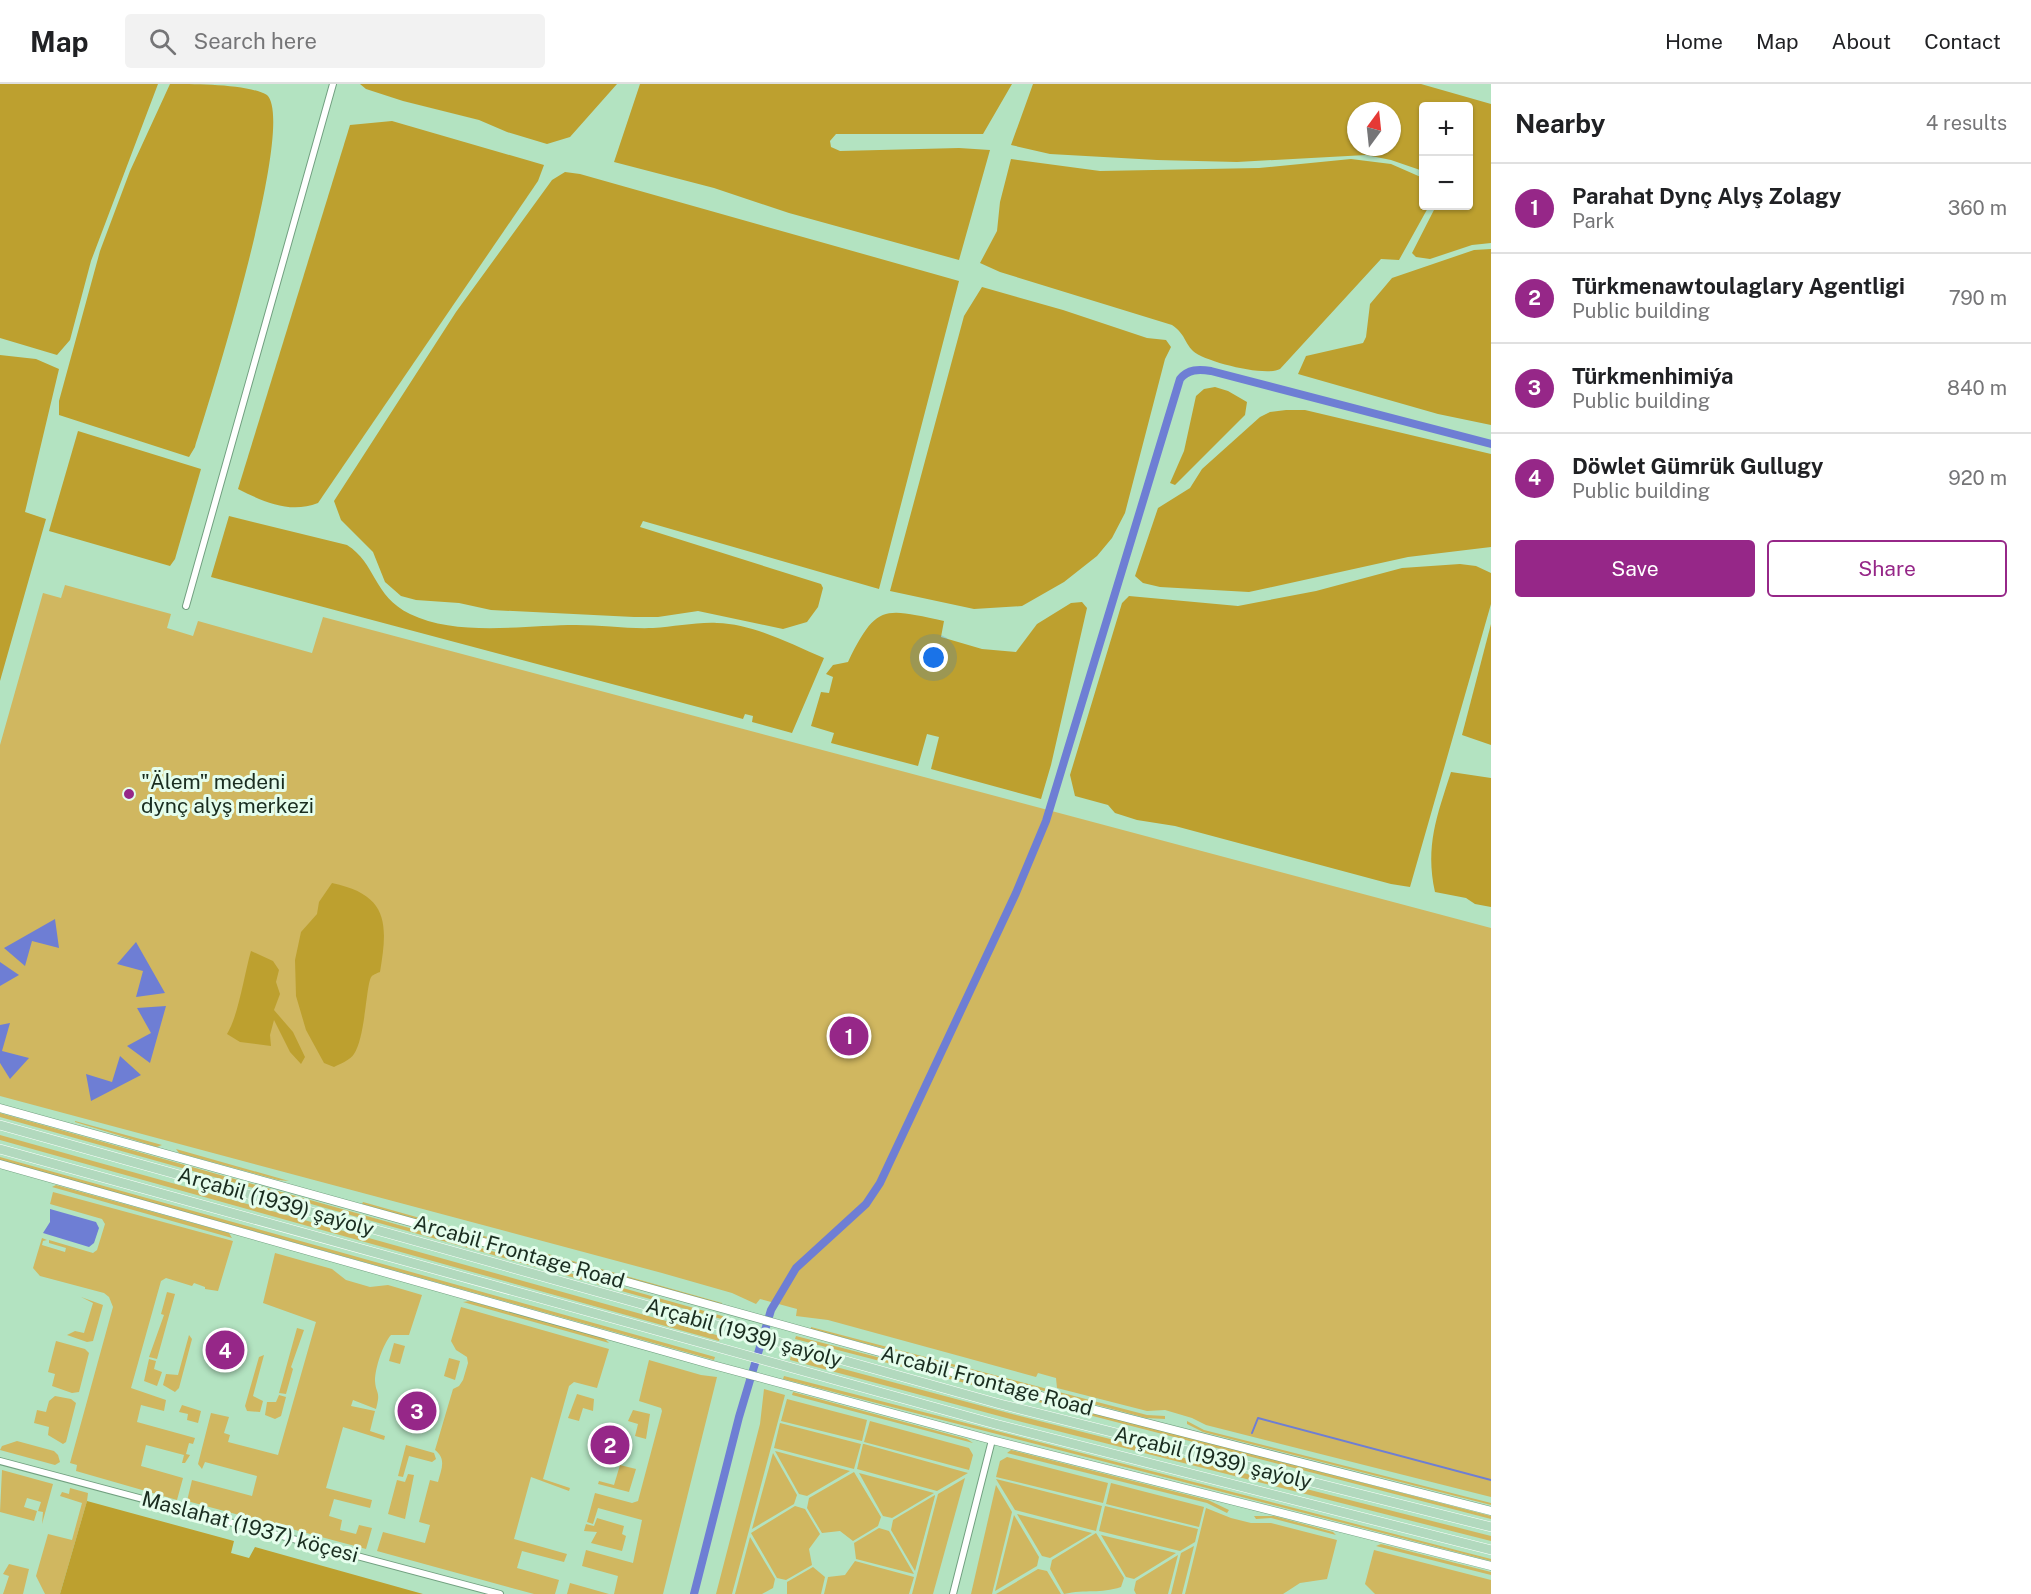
<!DOCTYPE html>
<meta charset="utf-8">
<style>
body{margin:0;font-family:"Public Sans",sans-serif;background:#f2f2f2;color:#202124}
.controls{position:absolute;right:18px;top:18px;display:grid;overflow:hidden;border-radius:6px;box-shadow:0 2px 4px #0004}
.controls button{width:54px;height:54px;display:grid;place-items:center;padding:0;border:0;border-bottom:2px solid #e0e0e0;background:#fff;color:#202124;font:30px sans-serif}
.compass{position:absolute;left:1347px;top:18px;width:54px;height:54px;border-radius:50%;background:#fff;box-shadow:0 2px 4px #0004;rotate:15deg}
.you{position:absolute;left:934px;top:574px;width:21px;height:21px;margin:-15px;border:4px solid #fff;border-radius:50%;background:#1a73e8;box-shadow:0 0 0 9px #1a73e833}
.badge{display:grid;place-items:center;width:39px;height:39px;border-radius:50%;background:#962788;color:#fff;font-size:20px;font-weight:700}
.pin{position:absolute;translate:-50% -50%;border:3px solid #fff;box-shadow:0 2px 6px #0006}
.list{margin:0;padding:0;list-style:none}
h2{display:flex;justify-content:space-between;align-items:center;height:78px;margin:0;padding:0 24px;font-size:26px}
h2 small{font-size:20px;font-weight:400;color:#757577}
.list li{display:grid;grid-template-columns:39px 1fr auto;gap:18px;align-items:center;box-sizing:border-box;height:90px;padding:0 24px;border-top:2px solid #e0e0e0}
.list b{display:block;font-size:22px;white-space:nowrap}
.list p{margin:0;font-size:20px;white-space:nowrap;color:#757577}
.list em{font-size:20px;font-style:normal;color:#757577}
.actions{display:flex;gap:12px;padding:18px 24px}
.actions a{flex:1;padding:14px 0;border:2px solid #962788;border-radius:6px;text-align:center;font-size:21px;color:#962788}
.actions .main{background:#962788;color:#fff}
.icon{flex:none;width:33px;height:33px;fill:none;stroke:currentColor;stroke-width:2;stroke-linecap:round;stroke-linejoin:round}
.map{position:relative;flex:none;width:1491px;height:1510px;overflow:hidden}
header{display:flex;align-items:center;gap:36px;box-sizing:border-box;height:84px;padding:0 30px;background:#fff;border-bottom:2px solid #e0e0e0}
header strong{font-size:28px}
nav{display:flex;gap:33px;margin-inline-start:auto;font-size:21px}
.search{width:420px;height:54px;background:#f2f2f2;display:flex;align-items:center;gap:15px;box-sizing:border-box;padding:0 21px;border-radius:6px;color:#757577;font-size:22px}
main{display:flex}
aside{flex:1;background:#fff}
.map>svg:first-child{display:block}
</style>
<header>
<strong>Map</strong>
<div class="search"><svg class="icon" aria-label="search" viewBox="0 0 24 24"><circle cx="10" cy="10" r="6"/><path d="M15 15l6 6"/></svg>Search here</div>
<nav><a>Home</a><a>Map</a><a>About</a><a>Contact</a></nav>
</header>
<main>
<div class="map">
<svg width="1491" height="1510" viewBox="0 0 1491 1510">
<rect width="100%" height="100%" fill="#b3e3c1"/>
<g fill="#d0b760">
<path d="M65 501 171 530 167 544 193 552 198 537 312 569 323 533 1491 844V1413L1206 1341 1192 1334 1165 1326 1147 1327 1057 1304 1056 1294 1038 1289 1036 1293 828 1236 796 1232 797 1225 760 1215 756 1220 732 1209 662 1189 0 1012V661L43 509 61 514Z"/>
<path d="M0 1029 726 1233 725 1236 0 1033Z"/>
<path d="M75 1038V1037L162 1061 157 1063Z"/>
<path d="M0 1051 720 1252 719 1257 0 1056Z"/>
<path d="M176 1065 289 1097 278 1096 179 1069Z"/>
<path d="M0 1073 715 1273 714 1276 0 1076Z"/>
<path d="M56 1101 229 1149 232 1154 52 1103Z"/>
<path d="M53 1108 233 1157 218 1207 205 1205V1203L194 1199 192 1202 166 1194 161 1197 131 1304 166 1316 164 1327 141 1321 137 1338 195 1354 193 1360 189 1359 186 1370 190 1371 185 1379H182L184 1371 146 1361 141 1382 183 1394 177 1416 76 1387 77 1381 70 1379 113 1223 109 1213 104 1209 40 1192 33 1184 42 1154 47 1156 43 1157 42 1161 65 1168 66 1164 49 1159V1156L93 1169 97 1166 105 1140 102 1135 50 1120Z"/>
<path d="M363 1118 722 1219 721 1221 362 1120Z"/>
<path d="M275 1169 332 1185 346 1196 370 1203 388 1201 422 1211 409 1251H391C383 1260 375 1284 375 1297 376 1311 381 1306 376 1325L353 1316 351 1322 375 1327 370 1347 385 1352 384 1356 343 1343 326 1404 372 1416 370 1424 334 1415 329 1432 342 1436 340 1446 356 1450 359 1441 372 1444 366 1465 187 1417 192 1396 252 1412 257 1392 205 1378 202 1385 198 1380 211 1329 229 1333 224 1349 230 1351 228 1358 278 1371 316 1238 263 1219Z"/>
<path d="M167 1208 175 1210 157 1275 149 1273 164 1231 161 1230Z"/>
<path d="M81 1213 103 1221 93 1257 87 1258 67 1251 75 1247 84 1249 93 1219Z"/>
<path d="M470 1217 604 1254 609 1259 463 1218Z"/>
<path d="M461 1223 609 1265 597 1304 574 1298 569 1302 543 1395 570 1404 569 1407 531 1393 514 1455 567 1470 564 1478 522 1467 517 1484 559 1496 555 1510H534L377 1467 383 1448 425 1459 430 1441 419 1438 430 1396 438 1398C441 1386 447 1375 435 1366L453 1305 459 1302 463 1296 468 1279 467 1273 456 1266 451 1257Z"/>
<path d="M811 1243 1147 1331 1165 1332V1335L1146 1334 811 1245Z"/>
<path d="M297 1244 304 1246 291 1283 293 1285 286 1310 279 1309Z"/>
<path d="M189 1251 192 1255 179 1304 175 1308 163 1301 166 1290 178 1291Z"/>
<path d="M796 1252 1491 1432V1435L795 1255Z"/>
<path d="M56 1257 85 1265 89 1269 79 1308 72 1309 52 1302 55 1290 48 1288Z"/>
<path d="M394 1259 405 1262 400 1280 389 1277Z"/>
<path d="M264 1271 253 1312 263 1317 260 1328 247 1327 245 1322 259 1273Z"/>
<path d="M791 1271 1016 1331 1491 1452V1457L1014 1336 790 1276Z"/>
<path d="M449 1274 460 1277 455 1296 444 1292Z"/>
<path d="M149 1275 156 1277 154 1285 162 1288 157 1302 144 1297Z"/>
<path d="M649 1276 701 1291 717 1293 663 1510H614L618 1492 582 1482 586 1466 633 1479 642 1436 598 1424 593 1440 587 1438 595 1409 632 1419 638 1417 662 1327 661 1324 639 1317Z"/>
<path d="M784 1292 1491 1475V1477L783 1295Z"/>
<path d="M764 1305 785 1311 732 1510H716L760 1340Z"/>
<path d="M793 1308 967 1355 973 1359 792 1311Z"/>
<path d="M577 1310 594 1315 593 1327 583 1324 579 1337 568 1334Z"/>
<path d="M279 1311 286 1313 281 1332 275 1335 265 1331 267 1318H276Z"/>
<path d="M55 1312 71 1315 76 1319 66 1358 63 1360 48 1351 49 1343 34 1339 37 1326 46 1328 49 1317Z"/>
<path d="M787 1315 867 1336 862 1357 781 1337Z"/>
<path d="M182 1321 201 1327 198 1339 187 1336 188 1330 179 1328Z"/>
<path d="M633 1326 650 1330 646 1355 635 1352 638 1340 628 1337Z"/>
<path d="M870 1337 969 1364 973 1371 969 1386 864 1358Z"/>
<path d="M1187 1337 1204 1346 1491 1419V1421L1203 1348 1187 1340Z"/>
<path d="M780 1339 861 1360 854 1385 774 1364Z"/>
<path d="M17 1357 54 1367 58 1371 60 1378 55 1381 0 1366 2 1362Z"/>
<path d="M863 1360H864L968 1389 937 1407 857 1385Z"/>
<path d="M406 1361 434 1369 436 1375 432 1378 409 1372 403 1393 398 1392Z"/>
<path d="M1011 1366 1208 1416 1229 1426 1227 1429 1207 1419 1007 1369Z"/>
<path d="M775 1367 850 1387 807 1412 799 1410Z"/>
<path d="M773 1369 797 1411 794 1420 752 1445Z"/>
<path d="M1007 1373 1108 1399 1103 1419 996 1393 1000 1377Z"/>
<path d="M620 1381 636 1385 629 1408 598 1400 599 1397 614 1401Z"/>
<path d="M2 1386 53 1400 42 1440 43 1428 38 1427 41 1418 27 1414 24 1423 37 1427 34 1437 0 1428Z"/>
<path d="M854 1388 881 1433 878 1442 853 1457 840 1447 822 1449 807 1424 809 1414Z"/>
<path d="M859 1389 934 1409 892 1434 883 1432Z"/>
<path d="M408 1390 414 1391 405 1435 388 1430 397 1396 405 1398Z"/>
<path d="M965 1394 933 1510H912L938 1410Z"/>
<path d="M996 1395 1102 1422 1096 1447 1015 1426Z"/>
<path d="M1111 1399 1204 1423 1199 1443 1106 1420Z"/>
<path d="M996 1401 1012 1428 992 1510H971Z"/>
<path d="M70 1404 88 1409 87 1417 60 1510H45L36 1492 48 1450 72 1456 82 1419 60 1412 62 1408 69 1410Z"/>
<path d="M935 1411V1412L915 1487 891 1446 893 1436Z"/>
<path d="M795 1422 805 1425 820 1450 809 1465 812 1481 786 1496 777 1494 751 1449Z"/>
<path d="M1105 1422 1198 1445 1195 1458 1180 1467 1099 1447Z"/>
<path d="M1206 1424 1231 1434 1251 1439H1271L1337 1456 1327 1495 1300 1499 1283 1510H1185Z"/>
<path d="M1017 1430 1092 1449 1050 1474 1042 1472Z"/>
<path d="M1014 1431 1039 1473 1037 1482 995 1507Z"/>
<path d="M1254 1432H1274L1333 1448 1336 1451 1271 1434 1256 1435Z"/>
<path d="M597 1434 624 1442 622 1450 626 1452 622 1467 591 1459 597 1448 584 1447 586 1440 594 1442Z"/>
<path d="M879 1444 889 1447 914 1490 856 1475 854 1459Z"/>
<path d="M1096 1449 1124 1494 1121 1503C1100 1510 1086 1505 1064 1510L1050 1485 1052 1476Z"/>
<path d="M1101 1451 1176 1469 1134 1495 1126 1493Z"/>
<path d="M750 1453 775 1495 773 1504 762 1510H735Z"/>
<path d="M1381 1460 1491 1488V1491L1376 1462Z"/>
<path d="M1194 1462 1182 1510H1171L1181 1469Z"/>
<path d="M1374 1466 1491 1496V1510H1375L1365 1500Z"/>
<path d="M1178 1471 1168 1510H1136L1134 1506 1136 1497Z"/>
<path d="M855 1477 914 1493 909 1510H824L828 1493 845 1491Z"/>
<path d="M9 1480 29 1485 23 1510H3L9 1492 3 1490Z"/>
<path d="M813 1483 825 1493 821 1510H787V1498Z"/>
<path d="M1038 1485 1047 1487 1061 1510H996Z"/>
<path d="M570 1499 609 1510H567Z"/>
</g>
<g fill="#bda02f" fill-rule="evenodd">
<path d="M0 0H158L91 177 70 256 57 271 0 254Z"/>
<path d="M170 0C195 0 248 0 267 11 297 40 210 315 195 363L189 373 59 331V317L100 167 130 87Z"/>
<path d="M360 0H617L570 53 547 60 507 48 479 36 403 17 366 5Z"/>
<path d="M640 0H1012L983 50H836L830 57 831 63 840 67 959 64 990 66 959 176 789 129 714 104 614 78Z"/>
<path d="M1033 0H1421L1491 20V159L1472 161 1430 175 1416 173 1412 169 1436 122H1468V22H1424L1423 87 1391 76 1366 71 1237 78 1157 76 1050 70 1011 61ZM1356 27H1392V63H1356Z"/>
<path d="M392 37 544 81 538 97 318 419C290 430 264 418 238 405L350 41Z"/>
<path d="M1011 75 1100 87 1259 84 1351 75 1391 80 1423 94 1424 122H1429L1399 176 1381 175 1280 285C1266 293 1205 278 1193 267 1184 258 1186 251 1172 241L1000 188 980 179 997 147 1000 118Z"/>
<path d="M565 88 580 90 959 197 879 505 643 437 640 443 821 500 823 504 818 523 807 538 783 545 698 527 658 533H634L491 526 459 519 416 516 401 512 385 498 373 468 341 436 334 417 456 228 552 96Z"/>
<path d="M1491 165V341L1438 330 1298 290 1306 272 1363 259 1366 253 1370 220 1392 194 1474 166Z"/>
<path d="M982 203 1063 226 1147 254 1166 256 1171 263 1165 275 1125 429 1112 454 1097 472 1064 498 1022 522 974 525 890 507 964 232Z"/>
<path d="M0 271 36 275 59 285 25 428 46 435 0 597Z"/>
<path d="M1215 303 1228 307 1247 318 1245 331 1175 401 1170 399 1184 367 1196 312 1204 305Z"/>
<path d="M1286 326H1305L1491 370V463L1408 473 1249 508 1160 503 1143 499 1135 492 1158 424 1190 404 1202 385 1260 333 1270 328Z"/>
<path d="M78 347 201 385 175 475 170 482 49 447Z"/>
<path d="M229 432 347 461C376 479 373 512 410 530 457 553 525 541 576 541 602 541 628 545 653 544 674 543 696 538 717 539 754 540 790 560 824 574L792 649 752 638 753 632 745 630 743 635 211 493Z"/>
<path d="M1460 480 1476 482 1491 489V520L1410 803 1391 800 1175 742 1137 736 1115 729 1108 721 1075 712 1070 691 1122 519 1129 512 1238 522 1316 507 1402 484Z"/>
<path d="M1082 518 1087 524 1051 681 1041 715 931 685 939 653 927 650 918 682 831 659 834 649 811 642 821 608 829 609 833 593 826 590 833 581 848 578C877 518 885 525 944 537L941 553 982 565 1016 568 1037 540 1071 519Z"/>
<path d="M1491 540V661L1462 651Z"/>
<path d="M1451 688 1491 694V823L1475 820 1466 814 1435 808C1425 761 1437 732 1451 688Z"/>
<path d="M332 799C389 811 388 840 380 888 379 888 373 891 372 892 366 897 366 952 354 970 350 976 340 980 334 983L324 979 306 946 296 912 295 876 301 848 317 830 319 818Z"/>
<path d="M251 867 273 877 279 886 276 898 280 910 274 926 293 948 305 973 301 980 290 968 274 936 270 951 271 962 240 958 227 950C239 930 244 891 251 867Z"/>
<path d="M87 1417 234 1457 231 1469 249 1474 255 1463 423 1510H60Z"/>
</g>
<g fill="#6e7ed4">
<path d="M55 835 59 864 32 857 25 882 4 864Z"/>
<path d="M136 858 165 909 136 913 143 887 117 880Z"/>
<path d="M0 878 19 891 0 902Z"/>
<path d="M166 922 150 979 127 962 151 949 137 924Z"/>
<path d="M10 939 2 967 29 974 10 995 0 979V941Z"/>
<path d="M120 972 141 991 91 1017 86 990 112 998Z"/>
<path d="M50 1125 96 1138 99 1144 94 1159 89 1163 43 1149 50 1138Z"/>
</g>
<g fill="none" stroke-linecap="round" stroke-linejoin="round">
<path stroke="#6e7ed4" stroke-width="2" d="M1252 1349 1258 1334 1491 1396"/>
<path stroke="#6e7ed4" stroke-width="8" d="M694 1510 739 1333 771 1226 796 1184 866 1120 880 1099 1016 809 1046 737 1180 295C1188 285 1199 285 1211 287L1491 360"/>
<defs>
<g id="minor">
<path d="M186 522 333 0"/>
<path d="M0 1377 500 1510"/>
<path d="M953 1510 992 1356"/>
</g>
<g id="tertiary">
<path d="M0 1024 1002 1302 1491 1427"/>
<path d="M0 1080 713 1281 992 1356 1491 1482"/>
</g>
<g id="primary">
<path d="M0 1041 1000 1320 1491 1443"/>
<path d="M0 1065 995 1340 1491 1466"/>
</g>
</defs>
<use href="#minor" stroke="#72a080" stroke-width="8"/>
<use href="#tertiary" stroke="#72a080" stroke-width="9"/>
<use href="#primary" stroke="#fff" stroke-width="10"/>
<use href="#minor" stroke="#fff" stroke-width="6"/>
<use href="#tertiary" stroke="#fff" stroke-width="8"/>
<use href="#primary" stroke="#b2d9be" stroke-width="9"/>
</g>
<circle fill="#962788" stroke="#e5fdec" stroke-width="2" cx="129" cy="710" r="6"/>
<g text-anchor="middle" stroke-width="6" stroke-linejoin="round" paint-order="stroke">
<g font-size="21" fill="#1a2d20" stroke="#e5fdec" text-anchor="start">
<text x="141" y="705">"Älem" medeni<tspan x="141" dy="24">dynç alyş merkezi</tspan></text>
</g>
<g font-size="21" fill="#1a2d20" stroke="#e5fdec">
<text transform="translate(276 1118) rotate(16)" y="7">Arçabil (1939) şaýoly</text>
<text transform="translate(519 1168) rotate(16)" y="7">Arcabil Frontage Road</text>
<text transform="translate(744 1249) rotate(16)" y="7">Arçabil (1939) şaýoly</text>
<text transform="translate(987 1297) rotate(15)" y="7">Arcabil Frontage Road</text>
<text transform="translate(1213 1374) rotate(14)" y="7">Arçabil (1939) şaýoly</text>
<text transform="translate(250 1443) rotate(15)" y="7">Maslahat (1937) köçesi</text>
</g>
</g>
</svg>
<div class="controls">
<button>+</button>
<button>−</button>
</div>
<svg class="compass" viewBox="-18 -18 36 36"><path d="M0-13l5 13h-10z" fill="#e53935"/><path d="M0 13l5-13h-10z" fill="#757577"/></svg>
<div class="you"></div>
<div class="pin badge" style="left:849px;top:952px">1</div>
<div class="pin badge" style="left:610px;top:1361px">2</div>
<div class="pin badge" style="left:417px;top:1327px">3</div>
<div class="pin badge" style="left:225px;top:1266px">4</div>
</div>
<aside>
<h2>Nearby<small>4 results</small></h2>
<ul class="list">
<li><span class="badge">1</span><div><b>Parahat Dynç Alyş Zolagy</b><p>Park</p></div><em>360 m</em></li>
<li><span class="badge">2</span><div><b>Türkmenawtoulaglary Agentligi</b><p>Public building</p></div><em>790 m</em></li>
<li><span class="badge">3</span><div><b>Türkmenhimiýa</b><p>Public building</p></div><em>840 m</em></li>
<li><span class="badge">4</span><div><b>Döwlet Gümrük Gullugy</b><p>Public building</p></div><em>920 m</em></li>
</ul>
<div class="actions"><a class="main">Save</a><a>Share</a></div>
</aside>
</main>
